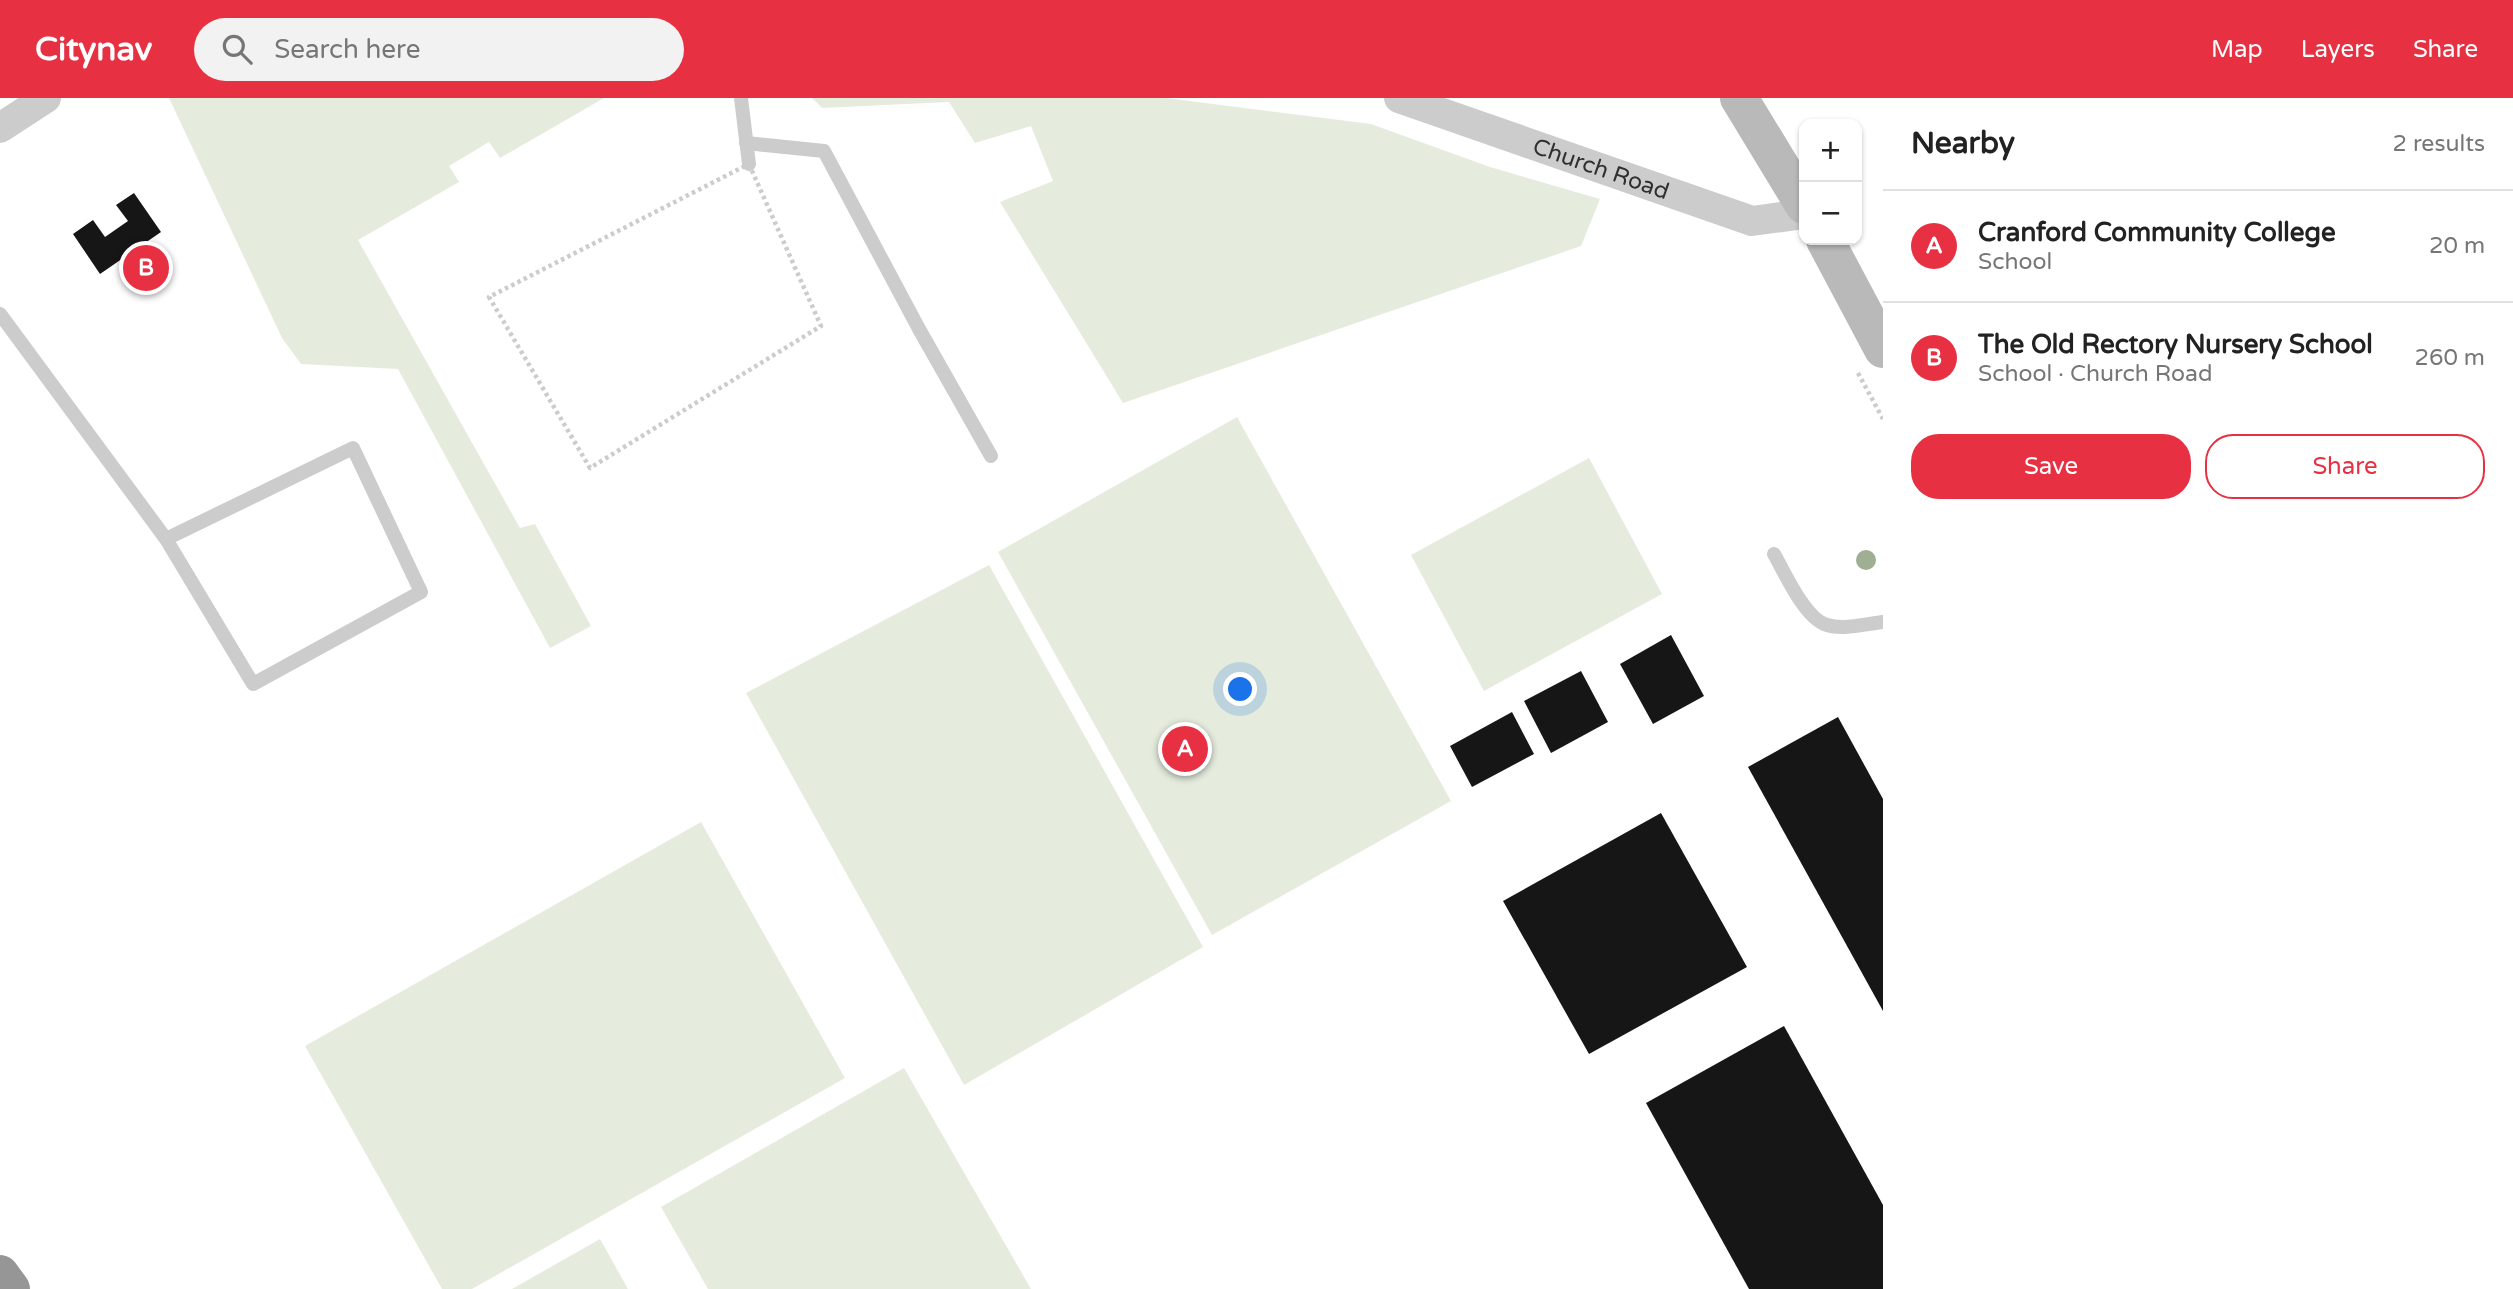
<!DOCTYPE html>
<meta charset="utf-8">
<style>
body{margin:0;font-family:"Varela Round",sans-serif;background:#f2f2f2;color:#222}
.controls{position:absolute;right:21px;top:21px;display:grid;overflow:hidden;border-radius:14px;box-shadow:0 2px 5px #0004}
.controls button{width:63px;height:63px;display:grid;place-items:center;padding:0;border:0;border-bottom:2px solid #e0e0e0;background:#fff;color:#222;font:35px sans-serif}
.you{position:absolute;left:1241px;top:592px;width:24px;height:24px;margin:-18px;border:5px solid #fff;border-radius:50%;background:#1a73e8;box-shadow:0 0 0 10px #1a73e833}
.badge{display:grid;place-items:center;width:46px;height:46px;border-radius:50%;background:#e73042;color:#fff;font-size:23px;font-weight:700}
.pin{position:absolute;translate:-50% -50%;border:4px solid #fff;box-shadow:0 2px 7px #0006}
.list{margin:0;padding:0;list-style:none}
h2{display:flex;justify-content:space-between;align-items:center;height:91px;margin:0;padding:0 28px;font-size:30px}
h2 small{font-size:23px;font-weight:400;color:#767676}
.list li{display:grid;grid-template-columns:46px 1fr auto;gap:21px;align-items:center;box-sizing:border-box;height:112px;padding:0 28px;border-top:2px solid #e0e0e0}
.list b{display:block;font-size:26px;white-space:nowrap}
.list p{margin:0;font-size:23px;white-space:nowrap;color:#767676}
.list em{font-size:23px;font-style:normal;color:#767676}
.actions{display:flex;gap:14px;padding:21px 28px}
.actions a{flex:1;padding:16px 0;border:2px solid #e73042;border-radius:28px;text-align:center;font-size:24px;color:#e73042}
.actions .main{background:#e73042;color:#fff}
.icon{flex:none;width:38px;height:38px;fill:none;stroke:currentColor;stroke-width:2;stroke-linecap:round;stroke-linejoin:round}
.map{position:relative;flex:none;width:1883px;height:1191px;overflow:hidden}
header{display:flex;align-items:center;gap:42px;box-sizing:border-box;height:98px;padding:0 35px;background:#e73042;color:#fff}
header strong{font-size:33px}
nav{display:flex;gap:38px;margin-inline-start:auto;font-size:24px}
.search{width:490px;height:63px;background:#f2f2f2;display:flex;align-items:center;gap:18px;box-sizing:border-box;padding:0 24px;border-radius:38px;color:#767676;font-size:26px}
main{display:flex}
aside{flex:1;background:#fff}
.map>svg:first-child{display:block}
</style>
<header>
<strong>Citynav</strong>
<div class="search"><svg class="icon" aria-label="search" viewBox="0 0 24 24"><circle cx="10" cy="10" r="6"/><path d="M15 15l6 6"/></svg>Search here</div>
<nav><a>Map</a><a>Layers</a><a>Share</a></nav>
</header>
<main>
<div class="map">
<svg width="1883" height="1191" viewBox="0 0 1883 1191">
<rect width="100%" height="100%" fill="#fff"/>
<g fill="#e5ecdd">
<path d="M169 0H604L500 60 489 44 449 68 459 84 358 142 520 430 535 426 591 528 550 550 398 271 301 266 282 240Z"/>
<path d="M812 0H1166L1371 26 1490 69 1600 101 1581 148 1123 305 1000 104 1053 83 1031 28 975 45 949 4 822 10Z"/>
<path d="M1237 319 1451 703 1212 837 998 454Z"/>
<path d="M1589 360 1662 496 1484 593 1411 457Z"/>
<path d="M989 467 1203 849 964 987 746 595Z"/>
<path d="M701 724 845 980 472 1191H442L305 948Z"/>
<path d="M904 970 1031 1191H708L661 1109Z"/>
<path d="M600 1141 628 1191H512Z"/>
</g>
<g fill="#161616">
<path d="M134 95 161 134 100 176 73 136 93 122 105 139 128 123 116 107Z"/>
<path d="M1671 537 1704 598 1653 626 1620 566Z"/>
<path d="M1581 573 1608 624 1551 655 1524 603Z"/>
<path d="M1512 614 1534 656 1472 689 1450 648Z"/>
<path d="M1838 619 1883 701V913L1748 669Z"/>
<path d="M1661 715 1747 869 1589 956 1503 803Z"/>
<path d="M1784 928 1883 1107V1191H1749L1646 1005Z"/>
</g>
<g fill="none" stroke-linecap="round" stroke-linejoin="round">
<g stroke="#ccc" stroke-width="4.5" stroke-dasharray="3.5 3.5" stroke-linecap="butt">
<path d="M749 66 821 228 590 370 489 199Z"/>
<path d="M1858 275 1883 321"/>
</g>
<g stroke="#ccc" stroke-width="14">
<path d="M741 0 749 66"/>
<path d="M746 45 824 53 919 231 991 358"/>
<path d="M0 216 166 441 253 586 421 494 353 350 166 441"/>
<path d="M1774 456C1785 475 1805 521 1827 527 1843 532 1866 526 1883 524"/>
</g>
<g stroke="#ccc" stroke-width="30">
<path id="s1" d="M1399 0 1752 123 1804 116"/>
<path d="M0 30 46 0"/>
</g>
<g stroke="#b9b9b9" stroke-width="38">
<path d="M1739 0 1804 107"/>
<path d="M1825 142 1883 251"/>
</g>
<path stroke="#969696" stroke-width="38" d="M0 1176 11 1191"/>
</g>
<circle fill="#a0ae94" cx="1866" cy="462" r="10"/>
<g text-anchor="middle" stroke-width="7" stroke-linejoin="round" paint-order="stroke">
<g font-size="23" fill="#2f2f2f" stroke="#fff">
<text dy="8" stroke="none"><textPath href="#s1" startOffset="214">Church Road</textPath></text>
</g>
</g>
</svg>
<div class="controls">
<button>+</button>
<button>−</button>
</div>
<div class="you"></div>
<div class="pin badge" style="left:1185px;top:651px">A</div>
<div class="pin badge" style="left:146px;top:170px">B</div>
</div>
<aside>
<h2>Nearby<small>2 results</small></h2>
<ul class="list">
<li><span class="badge">A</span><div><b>Cranford Community College</b><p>School</p></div><em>20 m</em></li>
<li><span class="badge">B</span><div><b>The Old Rectory Nursery School</b><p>School · Church Road</p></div><em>260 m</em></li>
</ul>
<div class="actions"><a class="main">Save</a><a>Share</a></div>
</aside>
</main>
